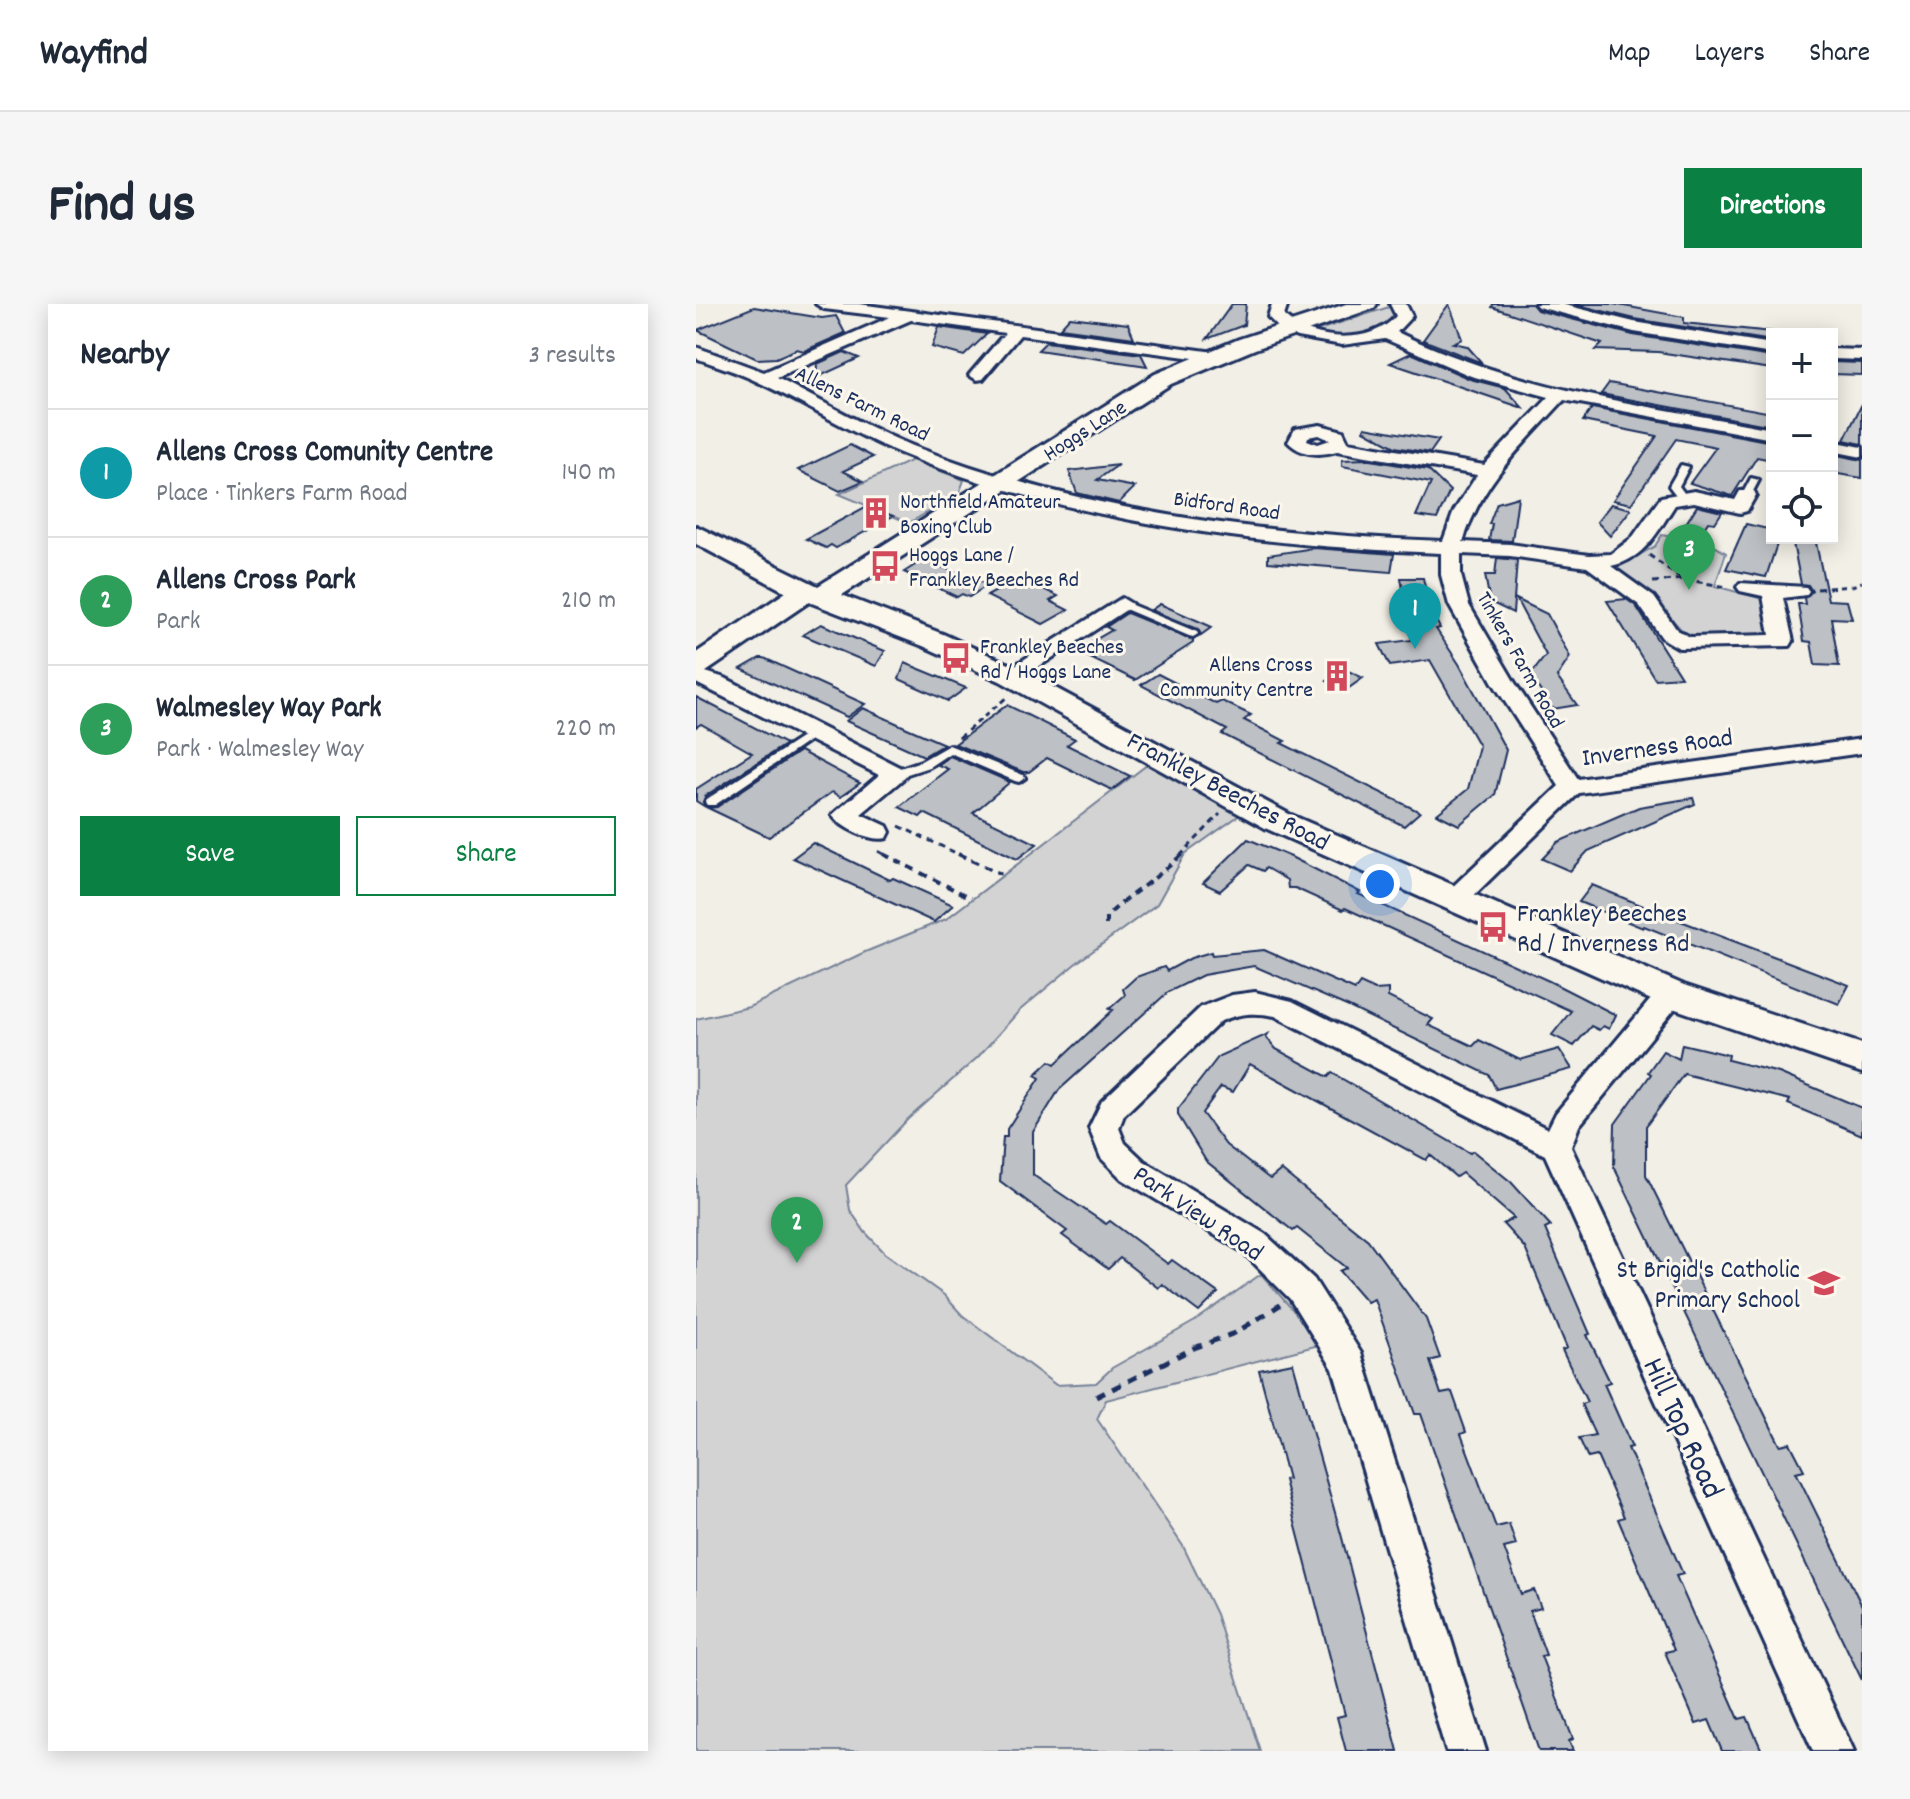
<!DOCTYPE html>
<meta charset="utf-8">
<style>
body{margin:0;font-family:Dekko,sans-serif;background:#f6f6f7;color:#1f2937}
.controls{position:absolute;right:24px;top:24px;display:grid;overflow:hidden;border-radius:0px;box-shadow:0 4px 20px #0003}
.controls button{width:72px;height:72px;display:grid;place-items:center;padding:0;border:0;border-bottom:2px solid #e0e1e3;background:#fff;color:#1f2937;font:40px sans-serif}
.you{position:absolute;left:684px;top:580px;width:28px;height:28px;margin:-20px;border:6px solid #fff;border-radius:50%;background:#1a73e8;box-shadow:0 0 0 12px #1a73e833}
.badge{display:grid;place-items:center;width:52px;height:52px;border-radius:50%;background:#0b8043;color:#fff;font-size:26px;font-weight:700}
.pin{position:absolute;translate:-50% -66px;filter:drop-shadow(0 2px 4px #0008)}
.pin::after{content:'';position:absolute;top:42px;width:28px;height:24px;background:inherit;clip-path:polygon(0 0,100% 0,50% 100%)}
.list{margin:0;padding:0;list-style:none}
h2{display:flex;justify-content:space-between;align-items:center;height:104px;margin:0;padding:0 32px;font-size:34px}
h2 small{font-size:26px;font-weight:400;color:#747a83}
.list li{display:grid;grid-template-columns:52px 1fr auto;gap:24px;align-items:center;box-sizing:border-box;height:128px;padding:0 32px;border-top:2px solid #e0e1e3}
.list b{display:block;font-size:30px;white-space:nowrap}
.list p{margin:0;font-size:26px;white-space:nowrap;color:#747a83}
.list em{font-size:26px;font-style:normal;color:#747a83}
.actions{display:flex;gap:16px;padding:24px 32px}
.actions a{flex:1;padding:18px 0;border:2px solid #0b8043;border-radius:0px;text-align:center;font-size:28px;color:#0b8043}
.actions .main{background:#0b8043;color:#fff}
.icon{flex:none;width:44px;height:44px;fill:none;stroke:currentColor;stroke-width:2;stroke-linecap:round;stroke-linejoin:round}
.map{position:relative;flex:none;width:1166px;height:1447px;overflow:hidden;border-radius:0px}
header{display:flex;align-items:center;gap:48px;box-sizing:border-box;height:112px;padding:0 40px;background:#fff;border-bottom:2px solid #e0e1e3}
header strong{font-size:38px}
nav{display:flex;gap:44px;margin-inline-start:auto;font-size:28px}
.intro{display:flex;align-items:center;justify-content:space-between;box-sizing:border-box;height:192px;padding:0 48px}
h1{margin:0;font-size:56px}
.button{padding:20px 36px;border-radius:0px;background:#0b8043;color:#fff;font-size:28px;font-weight:700}
main{display:flex;gap:48px;padding:0 48px}
aside{flex:1;background:#fff;border-radius:0px;box-shadow:0 4px 20px #0003}
.map>svg:first-child{display:block}
</style>
<header>
<strong>Wayfind</strong>
<nav><a>Map</a><a>Layers</a><a>Share</a></nav>
</header>
<div class="intro"><h1>Find us</h1><a class="button">Directions</a></div>
<main>
<aside>
<h2>Nearby<small>3 results</small></h2>
<ul class="list">
<li><span class="badge" style="background:#0f9aa8">1</span><div><b>Allens Cross Comunity Centre</b><p>Place · Tinkers Farm Road</p></div><em>140 m</em></li>
<li><span class="badge" style="background:#2e9e5b">2</span><div><b>Allens Cross Park</b><p>Park</p></div><em>210 m</em></li>
<li><span class="badge" style="background:#2e9e5b">3</span><div><b>Walmesley Way Park</b><p>Park · Walmesley Way</p></div><em>220 m</em></li>
</ul>
<div class="actions"><a class="main">Save</a><a>Share</a></div>
</aside>
<div class="map">
<svg width="1166" height="1447" viewBox="0 0 1166 1447">
<rect width="100%" height="100%" fill="#f2efe6"/>
<filter id="ink" filterUnits="userSpaceOnUse"><feTurbulence type="fractalNoise" baseFrequency=".0125" numOctaves="2"/><feDisplacementMap in="SourceGraphic" scale="16" xChannelSelector="R" yChannelSelector="G"/><feConvolveMatrix kernelMatrix="1 2 1 2 8 2 1 2 1" color-interpolation-filters="sRGB"/></filter>
<g filter="url(#ink)">
<g fill="#d2d3d2" stroke="#768198" stroke-width="2">
<path d="M696 2 700 9 698 16C677 36 643 33 616 28Z"/>
<path d="M216 156 268 176 263 190 213 219 143 190Z"/>
<path d="M966 231 1020 243 1030 249 1019 282 1067 295 1081 332 992 333 970 309 963 296 921 264 959 242Z"/>
<path d="M456 457 545 510 489 550 461 600 379 660 323 707 282 753 212 815 150 881 154 906 169 928 189 949 248 991 266 1011 360 1081 400 1079 416 1064 499 1017 565 970 627 1040 410 1096 401 1115 487 1242 520 1310 564 1447H0V715L53 703 169 648 250 615Z"/>
</g>
<g fill="#bdc0c4" stroke="#1b2f5e" stroke-width="2">
<path d="M536 0H550L548 21 511 35Z"/>
<path d="M753 0 766 35 757 39 771 42 786 59 727 36Z"/>
<path d="M797 0H836L841 6 937 31 1076 53V65L962 48 900 46 906 40 796 3Z"/>
<path d="M878 0H917L988 13V19L1076 28V37L939 15Z"/>
<path d="M58 3 126 14 140 12 149 29 108 47 101 45 80 54 61 55 1 26Z"/>
<path d="M374 13 432 20 438 34 364 24Z"/>
<path d="M243 23 291 30 268 52 236 43Z"/>
<path d="M350 38 445 50 451 62 342 46Z"/>
<path d="M148 48 163 54 120 74 121 60Z"/>
<path d="M715 49 774 75 809 84 827 104 694 59Z"/>
<path d="M1136 58 1166 59V71L1136 70Z"/>
<path d="M913 79 1076 109V122L905 90Z"/>
<path d="M1166 100V140L1148 136Z"/>
<path d="M896 104 1076 138V156L1061 153 1036 192 994 179 1020 143 980 135 935 200 917 196 961 132 887 117Z"/>
<path d="M669 123 719 132 743 136 734 149 699 143 668 126Z"/>
<path d="M154 141 177 153 147 167 167 177 144 187 102 166Z"/>
<path d="M1141 151 1166 156V174L1136 169Z"/>
<path d="M669 155 732 166 754 187 741 215 720 212 735 179 646 162V156Z"/>
<path d="M422 161 401 176 439 183 423 199 381 189 373 167Z"/>
<path d="M822 193 816 237 793 236 796 220H793L801 199Z"/>
<path d="M915 200 935 205 914 232 901 218Z"/>
<path d="M171 202 197 212 140 244 135 241 130 244 110 235Z"/>
<path d="M1001 202 1026 208 1019 219 1012 218 1000 237 982 232Z"/>
<path d="M1050 220 1076 226V234H1083L1070 273 1030 265Z"/>
<path d="M1096 234H1119L1132 296 1151 297 1156 315 1135 314 1143 362 1119 361 1115 338 1108 337 1102 300H1109L1108 294 1116 287 1112 281 1105 280Z"/>
<path d="M618 244 698 250 695 268 572 258V251Z"/>
<path d="M801 254 821 256 817 309 794 298 789 271H799Z"/>
<path d="M227 256 249 264 292 281 273 293 266 290 261 293 208 268Z"/>
<path d="M324 274 362 292 354 297 372 306 347 320 291 292Z"/>
<path d="M705 274H727L734 305 744 324 740 325 763 360 810 446 799 491 763 521 741 510 772 485 783 442 734 356 694 362 683 340 716 336Z"/>
<path d="M820 295 851 310 874 353 861 373 881 401 857 405 834 372 850 351Z"/>
<path d="M930 295 940 302 985 373 959 375 911 297Z"/>
<path d="M464 300 516 323 505 331 502 325 455 306Z"/>
<path d="M431 309 497 336V339L439 376 380 347 416 326 410 323Z"/>
<path d="M125 320 165 337 189 347 180 362 107 331Z"/>
<path d="M64 354H68L169 400 151 413 45 365Z"/>
<path d="M209 359 270 384 252 397 203 375Z"/>
<path d="M648 365 667 374 650 386 631 377Z"/>
<path d="M462 370 520 400 526 397 555 411 548 416 589 437 585 439 724 508 708 522 526 430 531 426 445 381Z"/>
<path d="M0 393 90 440 9 492 8 502 0 497V485L56 449 5 420 0 423Z"/>
<path d="M311 401 379 435 371 441 434 472 416 486 351 454 333 468H327L259 440Z"/>
<path d="M167 404 211 424 248 440 228 452 150 417Z"/>
<path d="M104 447 164 479 144 493 136 488 73 533 12 504 21 503Z"/>
<path d="M254 452 314 478 277 509 341 540 321 555 228 509 224 513 203 503 252 465 242 461Z"/>
<path d="M997 494 999 500 892 547 874 567 846 555 862 538 943 503Z"/>
<path d="M552 535 595 553 664 588 662 590 853 677 920 711 913 725 907 722 903 726 895 722 878 742 856 731 875 707 649 604 647 606 599 584H592L591 576 570 564 567 567 553 561 524 587 507 579Z"/>
<path d="M117 539 194 576 197 574 257 601 238 618 97 554Z"/>
<path d="M896 581 969 611 1153 681 1143 700 948 622 947 624 883 598Z"/>
<path d="M568 646 659 686 664 679 679 686 692 685V693L737 715 732 721 777 742 783 736 824 756 863 745 876 765 800 785 793 771 653 703 558 662 507 671 472 688 363 786 337 828V871L410 920 414 917 472 960 476 956 522 989 503 1008 466 980 462 984 424 954 412 965 366 931 371 927 304 877 307 833H311V825L344 774 339 771 354 757 359 760 417 706 413 705 429 691 427 685 440 673 468 663 471 667 495 654 515 648 516 651Z"/>
<path d="M572 730 570 733 580 745 632 773 636 769 774 849 777 847 815 878 855 922 849 925 894 1030 891 1031 914 1078 908 1080 936 1143 932 1144 987 1270 980 1272 1043 1415 1051 1413 1066 1447H1026L1013 1416 1000 1420 969 1348 978 1346 922 1215 928 1213 901 1152 892 1154 883 1134 899 1131 885 1100 891 1098 866 1046 871 1044 829 944 807 920 818 914 766 869 760 873 734 851 730 856 554 760 537 788 525 783 506 809 530 841 574 875 585 866 672 936 730 1015 744 1054 734 1057 745 1090 756 1088 770 1128 765 1130 800 1223 813 1220 820 1241 808 1244 825 1290 838 1286 845 1304 834 1307 850 1351 845 1352 877 1435 873 1437 877 1447H843L725 1110H719L678 995 671 998 644 967 651 964 601 924 597 927 510 857 482 811V805L523 752Z"/>
<path d="M986 740 1033 751 1032 756 1083 769 1166 804V831L1092 800 1094 796 988 770 950 822V871L1084 1141 1094 1139 1108 1166 1100 1168 1166 1302V1376L918 863 919 820 955 770 952 768 967 747 983 755Z"/>
<path d="M597 1059 645 1230 702 1447H650L641 1413 649 1411 588 1176 592 1175 563 1066Z"/>
</g>
<g fill="none" stroke-linecap="round" stroke-linejoin="round">
<defs>
<g id="lane">
<path d="M985 161 993 163 983 182 991 193 986 196 983 195 973 182Z"/>
<path d="M1055 174 1063 176 1054 193H1048L1046 191Z"/>
<path d="M426 297 501 328 502 330 497 333 493 332 422 302V298Z"/>
<path d="M119 425 123 426V430L19 501H11L9 498 11 495Z"/>
<path d="M253 441 327 471 329 474 323 478 319 477 254 449 233 463 199 474 193 470 195 467 225 457Z"/>
</g>
<g id="street">
<path d="M120 0H163L526 49 528 52 520 57 324 31 287 75 281 76 273 71 309 29 215 16 81 74C126 97 170 123 217 142 385 208 569 231 747 237L758 207 781 171 641 147C623 152 606 152 592 138L599 125 624 121 647 127 652 138 788 161 853 93 775 72 689 35 646 41 601 33 585 26 572 13 576 0H592L588 12C615 37 675 42 700 12L694 0H710L716 12 701 28C820 86 948 101 1076 125V135L868 96C826 142 786 177 767 238L814 240 893 251 915 250 936 234 965 193 998 187 1039 196 1044 187H1058L1060 191 1051 207 1044 209 998 198 979 201C962 227 948 256 915 262L958 293 981 326 994 333 1074 331 1067 292 1044 287 1041 283 1044 279 1110 283 1113 287 1110 291 1087 294 1097 337 1094 342 983 344 966 334 943 301 891 263 814 252 765 250V271L773 301 819 379 882 475 1166 435V449L883 489 769 600 760 603 751 600 747 594 751 588 863 482 797 379 753 301 745 271V249C563 242 373 218 204 149 154 129 110 100 62 78 42 68 21 62 0 54V43L68 68 194 13 128 5ZM623 131 634 136 622 140 611 136 612 133Z"/>
<path d="M839 0H865L938 18 1076 40V50L938 28 842 3Z"/>
<path d="M1136 45 1166 46V56L1136 55Z"/>
<path d="M1136 137 1166 143V153L1136 147Z"/>
<path d="M426 294 436 300 433 304 322 376H306L303 371Z"/>
<path d="M0 365 29 374 207 465 211 470 207 475 165 510 191 522 194 528 191 534C175 538 145 524 136 511L183 471 0 379Z"/>
<path d="M975 680 985 683 989 690 985 697 883 822 875 843 1158 1447H1117L849 851 579 712C558 708 544 709 525 717L428 811 423 824 429 839 448 857 569 930 618 975 665 1049 790 1447H750L637 1065 594 995 547 948 426 875 405 854 393 824 406 797 505 703 536 691 559 688 596 697 852 825 860 809 965 683Z"/>
</g>
<path id="secondary" d="M650 0H681L678 4 559 45 475 80 146 291 247 330 324 365 593 510 988 681 1166 740V769L962 699 569 524 304 377 227 342 113 298 10 368 0 371V349L90 288 0 240V222L122 282 459 70 543 35Z"/>
</defs>
<use href="#lane" stroke="#1b2f5e" stroke-width="6"/>
<use href="#street" stroke="#1b2f5e" stroke-width="6"/>
<use href="#secondary" stroke="#1b2f5e" stroke-width="6"/>
<g stroke="#1b2f5e" stroke-width="3" stroke-dasharray="6 5" stroke-linecap="butt">
<path d="M953 251 985 274"/>
<path d="M957 278 987 275 1031 283"/>
<path d="M1121 285 1156 282 1166 278"/>
<path d="M263 434 311 393"/>
<path d="M203 522 266 552"/>
<path d="M182 547 191 552"/>
<path d="M484 552 524 510"/>
</g>
<g stroke="#1b2f5e" stroke-width="4" stroke-dasharray="8 6" stroke-linecap="butt">
<path d="M187 550 275 594"/>
<path d="M262 550 305 570"/>
<path d="M410 621V613C434 589 463 574 486 550"/>
</g>
<path stroke="#1b2f5e" stroke-width="5" stroke-dasharray="10 8" stroke-linecap="butt" d="M400 1093 498 1044 539 1029 584 1001"/>
<use href="#lane" fill="#fbf7ec" fill-rule="evenodd"/>
<use href="#street" fill="#fbf7ec" fill-rule="evenodd"/>
<use href="#secondary" fill="#fbf7ec" fill-rule="evenodd"/>
</g>
</g>
<defs>
<symbol id="building-bare" viewBox="-9 -9 18 18"><path d="M-4-6H4V6H1V3H-1V6H-4ZM-2.5-4.3h1.7v1.8h-1.7ZM.8-4.3h1.7v1.8H.8ZM-2.5-1h1.7V.8h-1.7ZM.8-1h1.7V.8H.8Z" fill="#d1495b" stroke="#fbf7ec" stroke-width="2.5" paint-order="stroke"/></symbol>
<symbol id="bus-bare" viewBox="-9 -9 18 18"><path d="M-5-6H5V4H4V6H2V4H-2V6H-4V4H-5ZM-3.5-4V0h7V-4ZM-3.5 1.2v1.5H-2V1.2ZM2 1.2v1.5H3.5V1.2Z" fill="#d1495b" stroke="#fbf7ec" stroke-width="2.5" paint-order="stroke"/></symbol>
<symbol id="school-bare" viewBox="-9 -9 18 18"><path d="M0-5L7-2L0 1L-7-2ZM-4 1L0 2.5L4 1V4Q0 6-4 4Z" fill="#d1495b" stroke="#fbf7ec" stroke-width="2.5" paint-order="stroke"/></symbol>
</defs>
<g fill-rule="evenodd">
<use href="#building-bare" x="158" y="187" width="44" height="44"/>
<use href="#bus-bare" x="167" y="240" width="44" height="44"/>
<use href="#bus-bare" x="238" y="332" width="44" height="44"/>
<use href="#building-bare" x="619" y="350" width="44" height="44"/>
<use href="#bus-bare" x="775" y="601" width="44" height="44"/>
<use href="#school-bare" x="1106" y="957" width="44" height="44"/>
</g>
<g text-anchor="middle" stroke-width="6" stroke-linejoin="round" paint-order="stroke">
<g font-size="22" fill="#1b2f5e" stroke="#fbf7ec">
<text transform="translate(167 98) rotate(26)" y="8">Allens Farm Road</text>
<text transform="translate(388 125) rotate(-33)" y="8">Hoggs Lane</text>
<text transform="translate(531 200) rotate(8)" y="8">Bidford Road</text>
<text transform="translate(826 355) rotate(60)" y="8">Tinkers Farm Road</text>
</g>
<g font-size="22" fill="#1b2f5e" stroke="#fbf7ec" text-anchor="start">
<text x="204" y="204">Northfield Amateur<tspan x="204" dy="25">Boxing Club</tspan></text>
<text x="213" y="257">Hoggs Lane /<tspan x="213" dy="25">Frankley Beeches Rd</tspan></text>
<text x="284" y="349">Frankley Beeches<tspan x="284" dy="25">Rd / Hoggs Lane</tspan></text>
<text x="617" y="367" text-anchor="end">Allens Cross<tspan x="617" dy="25">Community Centre</tspan></text>
</g>
<g font-size="26" fill="#1b2f5e" stroke="#fbf7ec">
<text transform="translate(961 442) rotate(-8)" y="9">Inverness Road</text>
<text transform="translate(533 486) rotate(28)" y="9">Frankley Beeches Road</text>
<text transform="translate(503 908) rotate(34)" y="9">Park View Road</text>
</g>
<g font-size="26" fill="#1b2f5e" stroke="#fbf7ec" text-anchor="start">
<text x="821" y="617">Frankley Beeches<tspan x="821" dy="30">Rd / Inverness Rd</tspan></text>
<text x="1104" y="973" text-anchor="end">St Brigid's Catholic<tspan x="1104" dy="30">Primary School</tspan></text>
</g>
<g font-size="32" fill="#1b2f5e" stroke="#fbf7ec">
<text transform="translate(989 1123) rotate(65)" y="11">Hill Top Road</text>
</g>
</g>
</svg>
<div class="controls">
<button>+</button>
<button>−</button>
<button><svg class="icon" aria-label="locate" viewBox="0 0 24 24"><circle cx="12" cy="12" r="6"/><path d="M12 2v4M12 18v4M2 12h4M18 12h4"/></svg></button>
</div>
<div class="you"></div>
<div class="pin badge" style="left:719px;top:345px;background:#0f9aa8">1</div>
<div class="pin badge" style="left:101px;top:959px;background:#2e9e5b">2</div>
<div class="pin badge" style="left:993px;top:286px;background:#2e9e5b">3</div>
</div>
</main>
